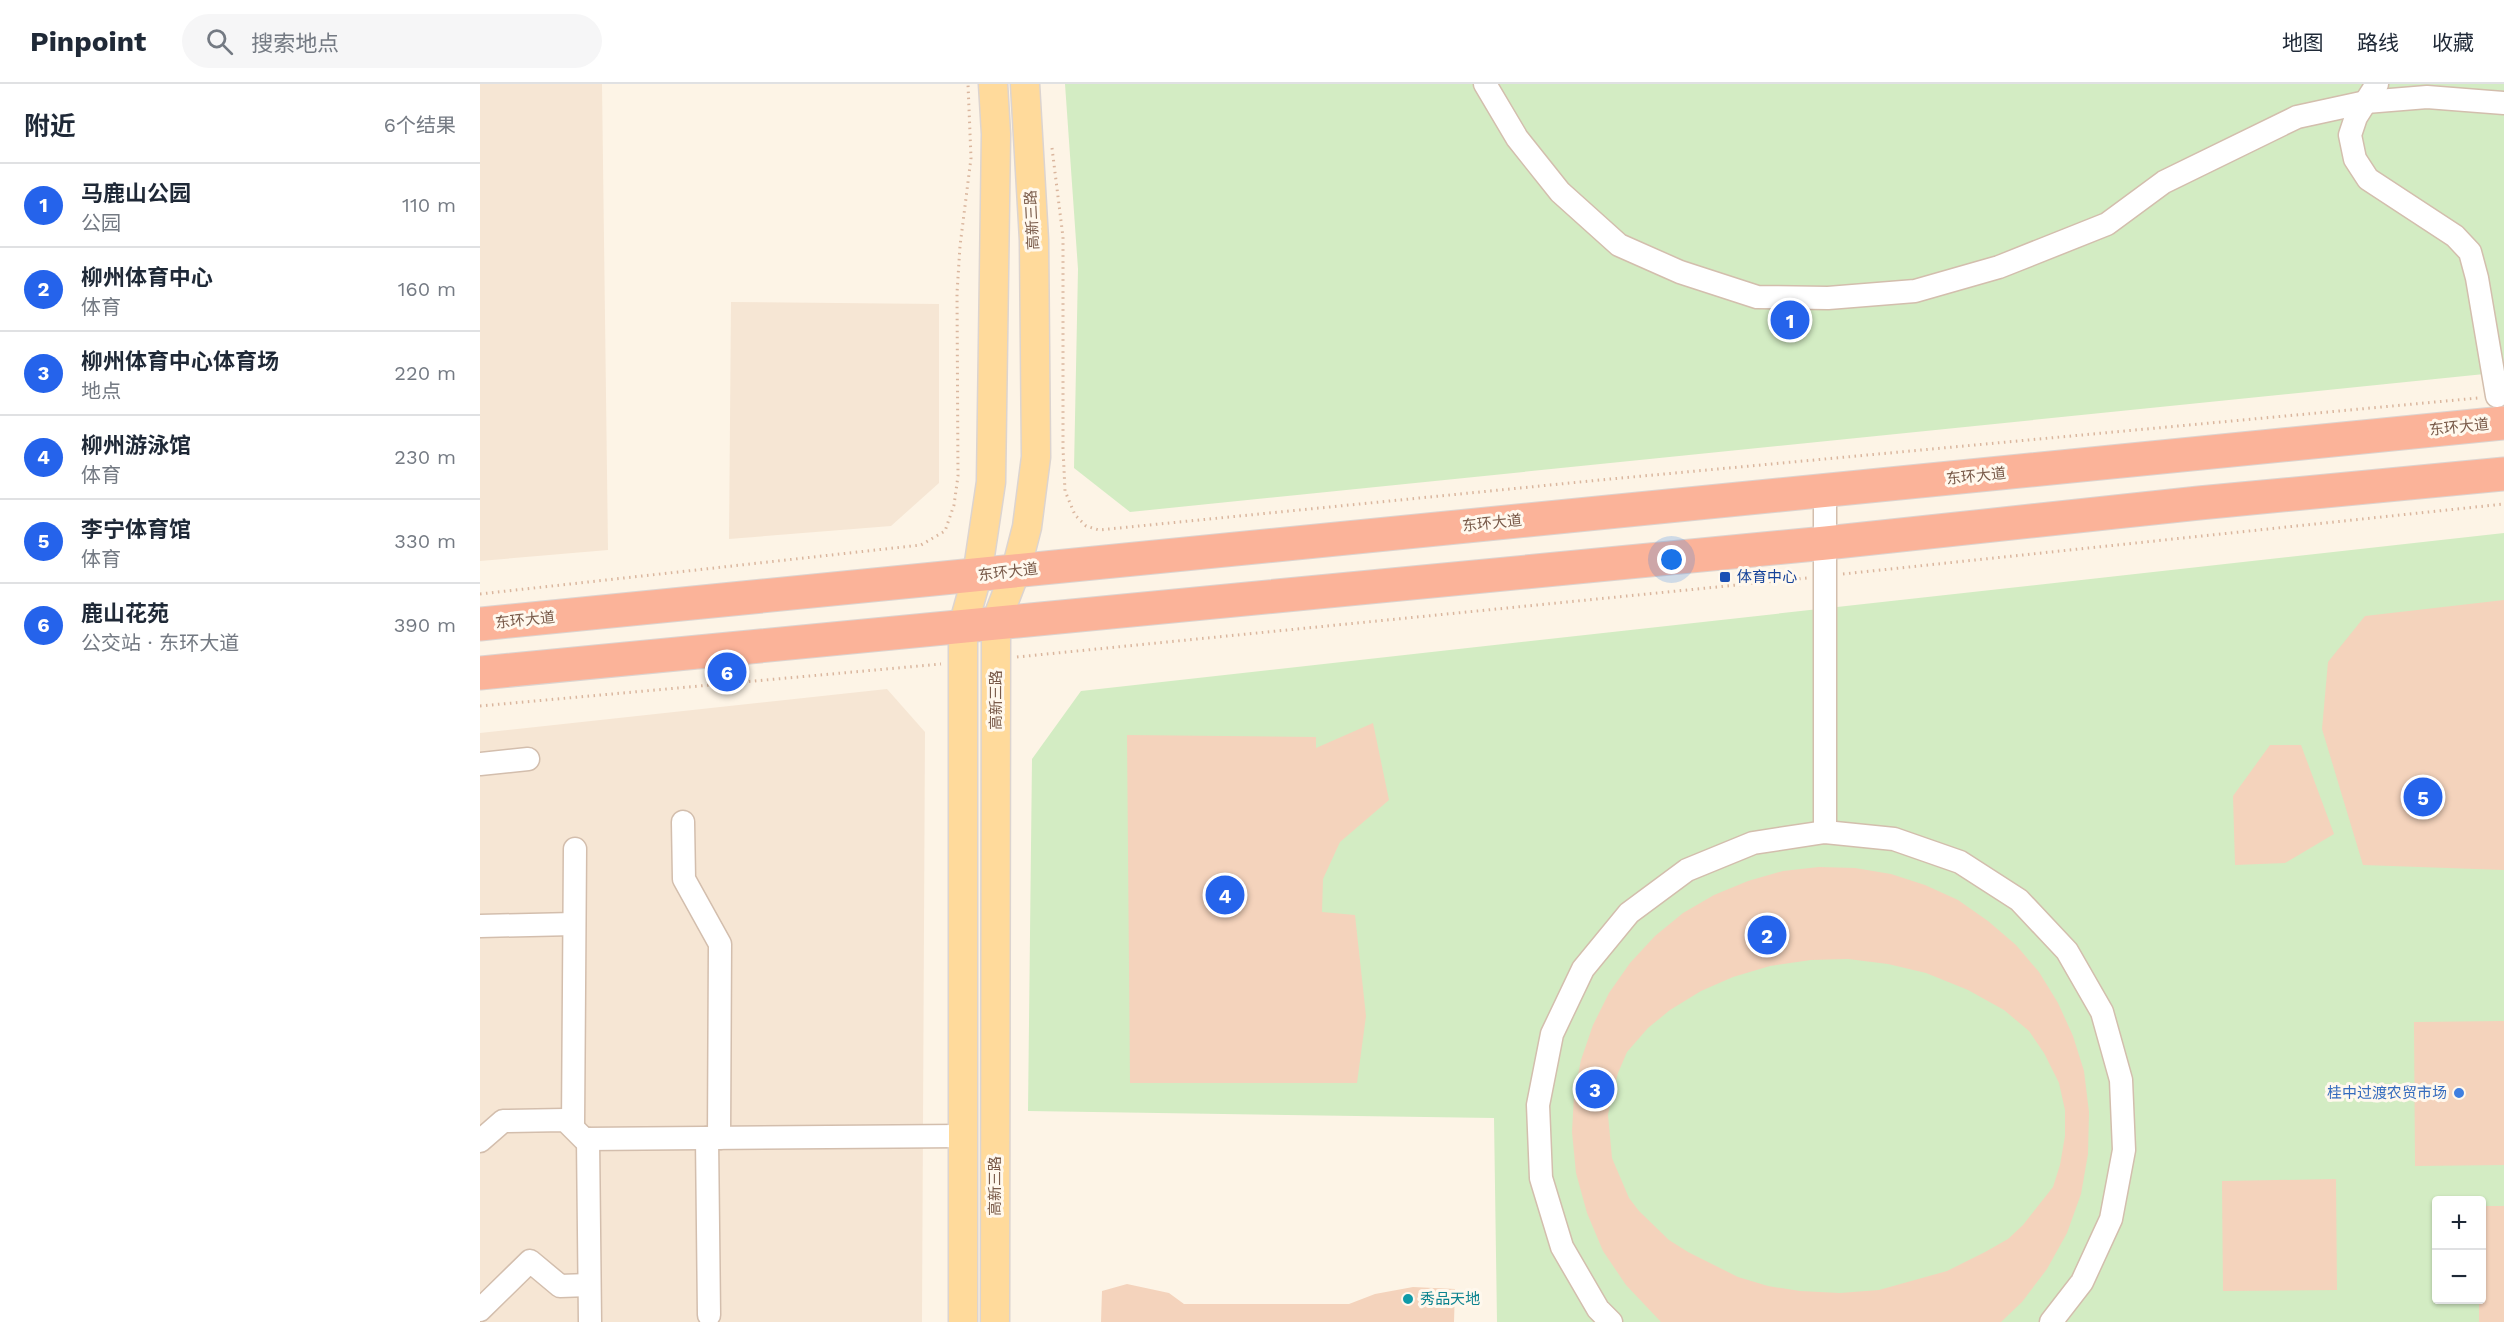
<!DOCTYPE html>
<html lang="zh">
<meta charset="utf-8">
<style>
body{margin:0;font-family:"Work Sans","Noto Sans SC",sans-serif;background:#f6f6f7;color:#1f2937}
.controls{position:absolute;right:18px;bottom:18px;display:grid;overflow:hidden;border-radius:6px;box-shadow:0 2px 4px #0004}
.controls button{width:54px;height:54px;display:grid;place-items:center;padding:0;border:0;border-bottom:2px solid #e0e1e3;background:#fff;color:#1f2937;font:30px sans-serif}
.you{position:absolute;left:1192px;top:476px;width:21px;height:21px;margin:-15px;border:4px solid #fff;border-radius:50%;background:#1a73e8;box-shadow:0 0 0 9px #1a73e833}
.badge{display:grid;place-items:center;width:39px;height:39px;border-radius:50%;background:#2563eb;color:#fff;font-size:20px;font-weight:700}
.pin{position:absolute;translate:-50% -50%;border:3px solid #fff;box-shadow:0 2px 6px #0006}
.list{margin:0;padding:0;list-style:none}
h2{display:flex;justify-content:space-between;align-items:center;height:78px;margin:0;padding:0 24px;font-size:26px}
h2 small{font-size:20px;font-weight:400;color:#747a83}
.list li{display:grid;grid-template-columns:39px 1fr auto;gap:18px;align-items:center;box-sizing:border-box;height:84px;padding:0 24px;border-top:2px solid #e0e1e3}
.list b{display:block;font-size:22px;white-space:nowrap}
.list p{margin:0;font-size:20px;white-space:nowrap;color:#747a83}
.list em{font-size:20px;font-style:normal;color:#747a83}
.icon{flex:none;width:33px;height:33px;fill:none;stroke:currentColor;stroke-width:2;stroke-linecap:round;stroke-linejoin:round}
.map{position:relative;flex:none;width:2024px;height:1238px;overflow:hidden}
header{display:flex;align-items:center;gap:36px;box-sizing:border-box;height:84px;padding:0 30px;background:#fff;border-bottom:2px solid #e0e1e3}
header strong{font-size:28px}
nav{display:flex;gap:33px;margin-inline-start:auto;font-size:21px}
.search{width:420px;height:54px;background:#f6f6f7;display:flex;align-items:center;gap:15px;box-sizing:border-box;padding:0 21px;border-radius:33px;color:#747a83;font-size:22px}
main{display:flex}
aside{flex:1;background:#fff}
.map>svg:first-child{display:block}
</style>
<header>
<strong>Pinpoint</strong>
<div class="search"><svg class="icon" aria-label="search" viewBox="0 0 24 24"><circle cx="10" cy="10" r="6"/><path d="M15 15l6 6"/></svg>搜索地点</div>
<nav><a>地图</a><a>路线</a><a>收藏</a></nav>
</header>
<main>
<aside>
<h2>附近<small>6个结果</small></h2>
<ul class="list">
<li><span class="badge">1</span><div><b>马鹿山公园</b><p>公园</p></div><em>110 m</em></li>
<li><span class="badge">2</span><div><b>柳州体育中心</b><p>体育</p></div><em>160 m</em></li>
<li><span class="badge">3</span><div><b>柳州体育中心体育场</b><p>地点</p></div><em>220 m</em></li>
<li><span class="badge">4</span><div><b>柳州游泳馆</b><p>体育</p></div><em>230 m</em></li>
<li><span class="badge">5</span><div><b>李宁体育馆</b><p>体育</p></div><em>330 m</em></li>
<li><span class="badge">6</span><div><b>鹿山花苑</b><p>公交站 · 东环大道</p></div><em>390 m</em></li>
</ul>
</aside>
<div class="map">
<svg width="2024" height="1238" viewBox="0 0 2024 1238">
<rect width="100%" height="100%" fill="#fdf4e6"/>
<g fill="#f6e6d4">
<path d="M0 0H122L128 466 0 477Z"/>
<path d="M251 218 459 220V399L411 442 249 455Z"/>
<path d="M407 605 445 648 442 1238H0V649Z"/>
</g>
<g fill="#d3ecc3" fill-rule="evenodd">
<path d="M585 0H2024V288L650 428 594 384 598 185Z"/>
<path d="M2024 449V1238H1017L1014 1034 548 1027 552 675 601 607ZM1956 1116H2002V1216H1956Z"/>
</g>
<g fill="#f4d3bc" fill-rule="evenodd">
<path d="M2024 516V786L1883 781 1842 645 1848 578 1885 532Z"/>
<path d="M893 639 909 716 860 758 843 795 842 828 875 831 886 932 877 999H650L647 651 836 653V664Z"/>
<path d="M1790 661H1821L1854 750 1805 779 1755 781 1753 712Z"/>
<path d="M1339 783 1375 784 1411 790 1445 801 1478 816 1508 837 1536 861 1559 888 1578 919 1593 952 1604 987 1609 1028 1608 1070 1601 1110 1587 1149 1567 1185 1542 1218 1521 1238H1181L1146 1201 1123 1167 1107 1129 1096 1089 1092 1048 1094 1011 1101 976 1113 941 1129 909 1150 879 1175 852 1203 829 1234 811 1268 797 1303 787ZM1368 875 1408 880 1446 889 1488 906 1524 926 1549 947 1564 969 1579 999 1585 1026V1052L1580 1081 1573 1103 1543 1141 1528 1155 1505 1168 1467 1187 1399 1206 1360 1209 1320 1207 1288 1202 1258 1193 1208 1168 1189 1156 1159 1127 1149 1114 1132 1074 1128 1031 1131 1016 1138 989 1147 968 1168 944 1190 926 1221 907 1253 893 1290 882 1331 876Z"/>
<path d="M2024 937V1081L1935 1082 1934 938Z"/>
<path d="M1856 1095 1857 1206 1743 1207 1742 1097Z"/>
<path d="M2001 1122H2024V1238H1999V1215H2001Z"/>
<path d="M647 1200 689 1209 704 1220H869L895 1210 933 1203 975 1205 974 1238H621L622 1207Z"/>
</g>
<g fill="none" stroke-linecap="round" stroke-linejoin="round">
<defs>
<g id="minor">
<path d="M1005 0 1037 54 1080 108 1139 161 1200 188 1277 213 1348 214 1435 207 1519 183 1627 140 1684 98 1817 33 1886 18 1947 13 2024 19"/>
<path d="M1897 0 1876 33 1870 51 1875 75 1888 95 1975 152 1990 168 1997 194 2017 312"/>
<path d="M0 680 48 675"/>
<path d="M203 738 204 795 240 860 239 1054"/>
<path d="M1345 748V407"/>
<path d="M0 842 94 840"/>
<path d="M93 1043 95 765"/>
<path d="M227 1054 229 1231"/>
<path d="M108 1055 110 1238"/>
<path d="M0 1057 23 1037 85 1036 104 1055 483 1052"/>
<path d="M0 1226 50 1177 80 1202 109 1201"/>
<path d="M1131 1238 1118 1225 1082 1163 1061 1094 1058 1021 1072 950 1103 885 1149 829 1207 786 1273 759 1345 748 1414 755 1480 778 1539 816 1587 867 1622 928 1641 996 1644 1066 1631 1135 1602 1198 1571 1238"/>
</g>
<g id="major">
<path d="M483 1238V542L497 492 511 398 516 50 513 0"/>
<path d="M515 1238 516 538 536 486 547 443 556 373 554 156 545 0"/>
</g>
<g id="highway">
<path d="M0 540 2024 339"/>
<path d="M0 589 1346 459 1719 419 2024 390"/>
</g>
</defs>
<use href="#minor" stroke="#d3bead" stroke-width="25"/>
<use href="#major" stroke="#dcd4d0" stroke-width="31"/>
<use href="#highway" stroke="#dcd4d0" stroke-width="35"/>
<g stroke="#dab69e" stroke-width="3" stroke-dasharray="1.5 4.5" stroke-linecap="butt">
<path d="M572 64 583 153V364L585 407 595 431 606 442 619 446 1120 396 1998 314"/>
<path d="M1363 490 2024 420"/>
<path d="M0 510 441 461 465 447 474 421 478 392 477 209 480 162 491 74 488 0"/>
<path d="M537 573 1327 494"/>
<path d="M0 622 461 580"/>
</g>
<use href="#minor" stroke="#fff" stroke-width="22"/>
<use href="#major" stroke="#ffda9b" stroke-width="28"/>
<use href="#highway" stroke="#fbb399" stroke-width="33"/>
</g>
<rect fill="#1a4fb4" stroke="#fff8ed" stroke-width="2" x="1239" y="487" width="12" height="12" rx="3"/>
<circle fill="#3f7fe0" stroke="#fff8ed" stroke-width="2" cx="1979" cy="1009" r="6"/>
<circle fill="#0f9aa8" stroke="#fff8ed" stroke-width="2" cx="928" cy="1215" r="6"/>
<g text-anchor="middle" stroke-width="6" stroke-linejoin="round" paint-order="stroke">
<g font-size="15" fill="#795a49" stroke="#fff8ed">
<text transform="translate(552 136) rotate(-93)" y="5">高新三路</text>
<text transform="translate(1979 343) rotate(-6)" y="5">东环大道</text>
<text transform="translate(1496 392) rotate(-6)" y="5">东环大道</text>
<text transform="translate(1012 439) rotate(-6)" y="5">东环大道</text>
<text transform="translate(528 488) rotate(-7)" y="5">东环大道</text>
<text transform="translate(45 536) rotate(-6)" y="5">东环大道</text>
<text transform="translate(516 616) rotate(-90)" y="5">高新三路</text>
<text transform="translate(515 1102) rotate(-90)" y="5">高新三路</text>
</g>
<g font-size="15" fill="#164399" stroke="#fff8ed" text-anchor="start">
<text x="1257" y="498">体育中心</text>
</g>
<g font-size="15" fill="#366cbe" stroke="#fff8ed" text-anchor="end">
<text x="1967" y="1014">桂中过渡农贸市场</text>
</g>
<g font-size="15" fill="#0d838f" stroke="#fff8ed" text-anchor="start">
<text x="940" y="1220">秀品天地</text>
</g>
</g>
</svg>
<div class="controls">
<button>+</button>
<button>−</button>
</div>
<div class="you"></div>
<div class="pin badge" style="left:1310px;top:236px">1</div>
<div class="pin badge" style="left:1287px;top:851px">2</div>
<div class="pin badge" style="left:1115px;top:1005px">3</div>
<div class="pin badge" style="left:745px;top:811px">4</div>
<div class="pin badge" style="left:1943px;top:713px">5</div>
<div class="pin badge" style="left:247px;top:588px">6</div>
</div>
</main>
